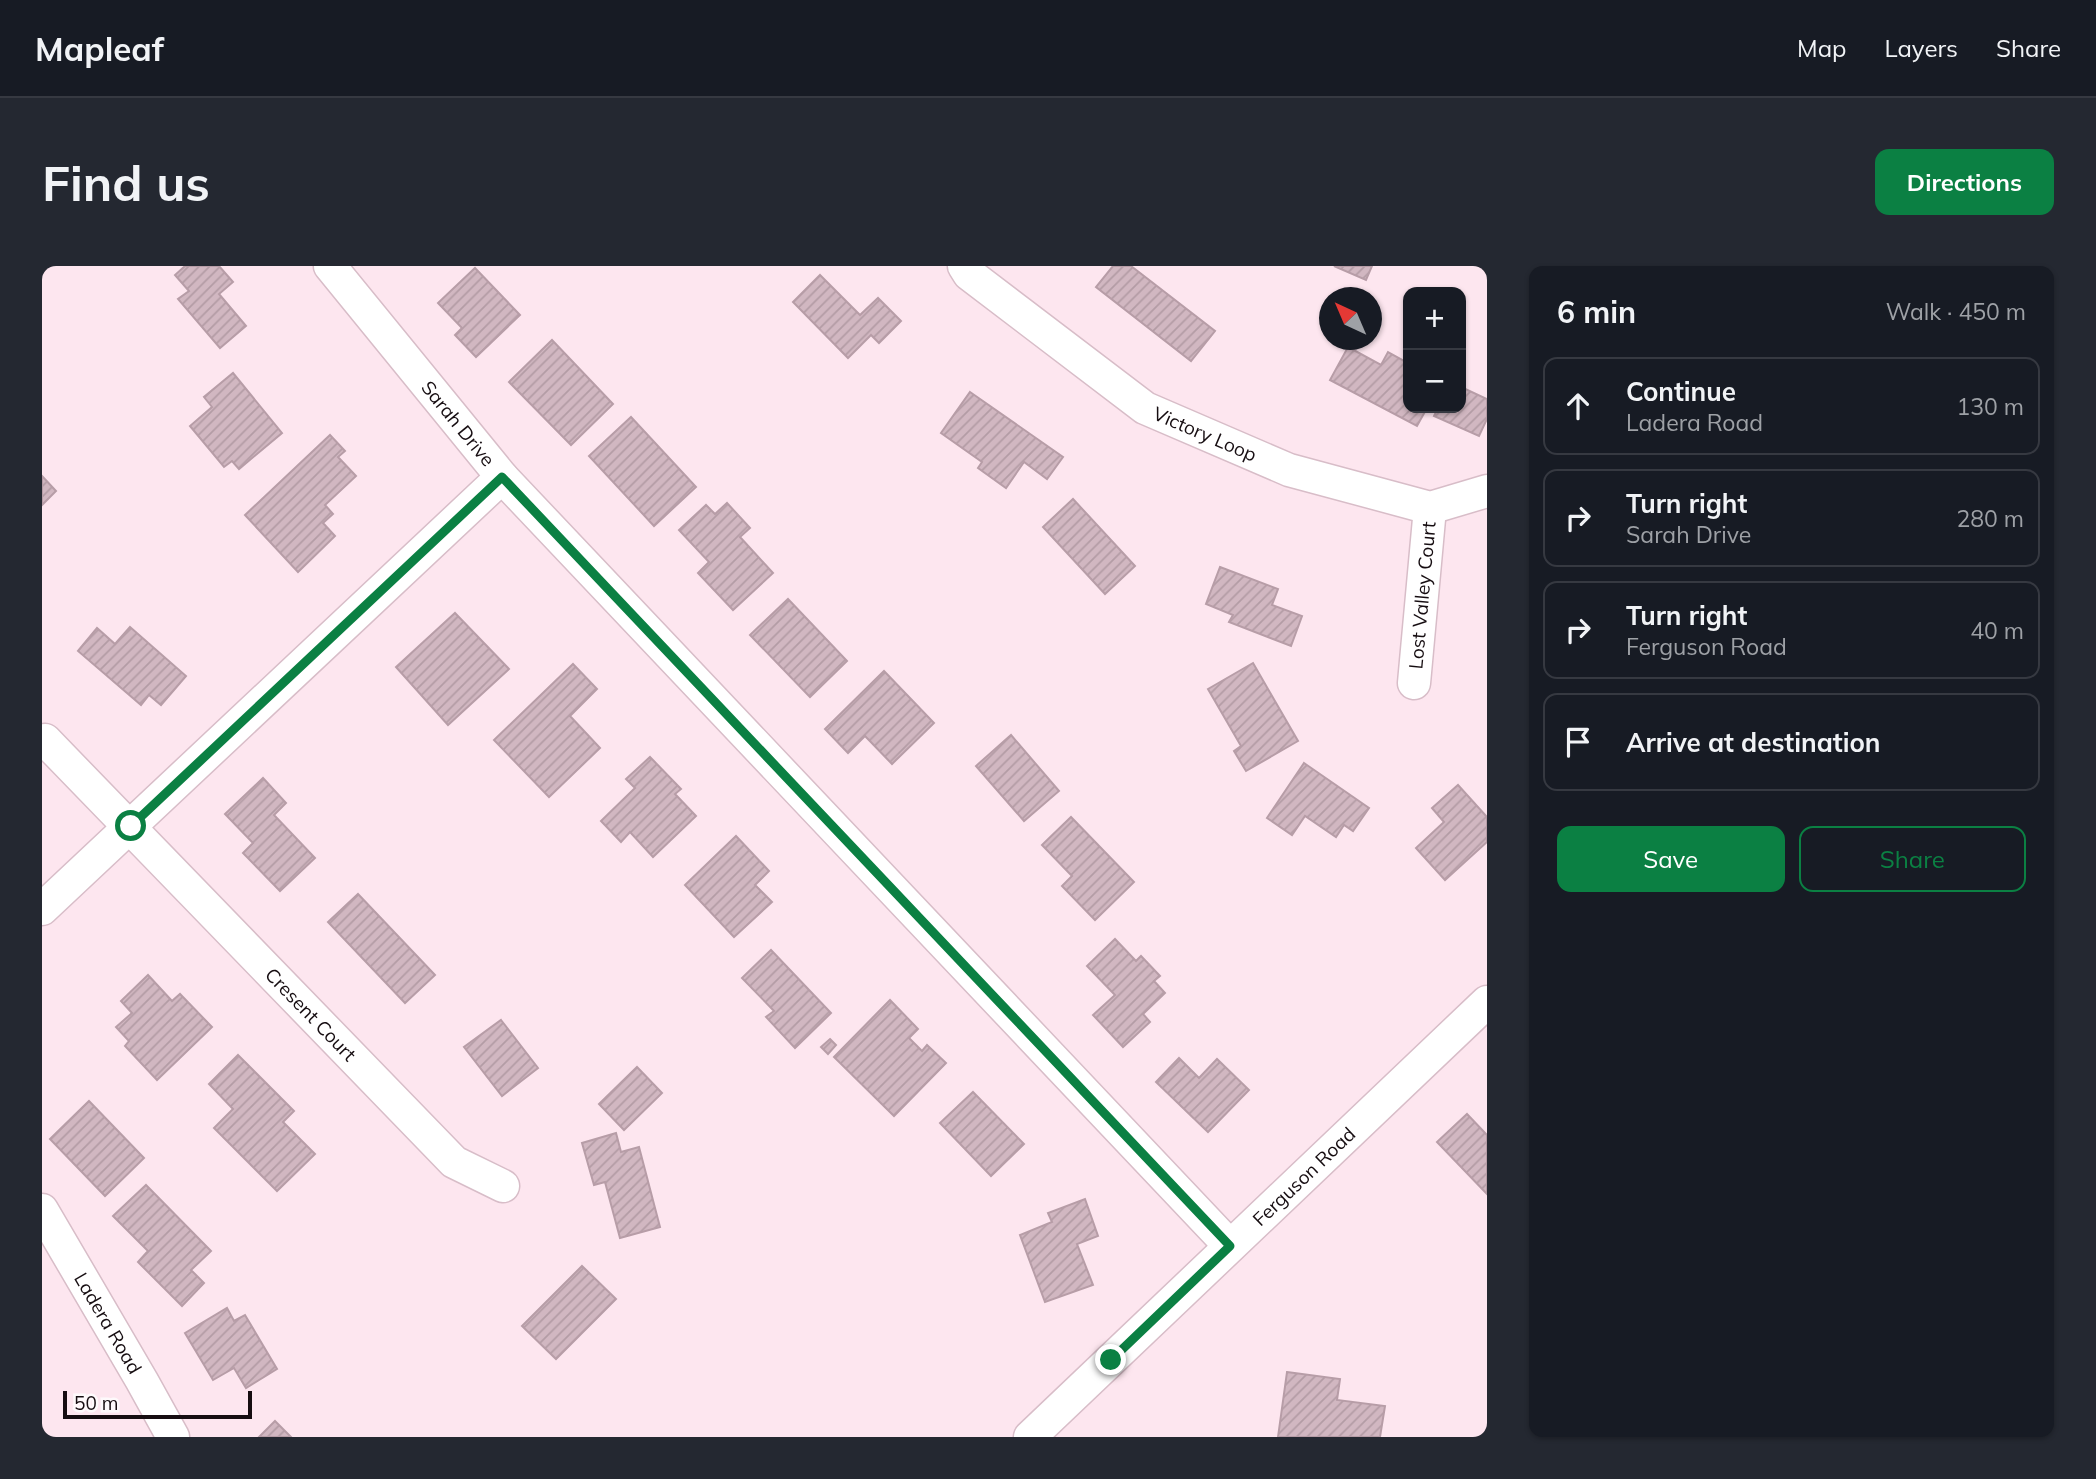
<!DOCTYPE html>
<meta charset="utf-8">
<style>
body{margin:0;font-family:Mulish,sans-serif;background:#242831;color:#f1f3f6}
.controls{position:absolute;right:21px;top:21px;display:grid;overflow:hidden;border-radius:14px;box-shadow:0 2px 5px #0004}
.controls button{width:63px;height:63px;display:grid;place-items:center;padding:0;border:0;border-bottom:2px solid #363941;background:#171b24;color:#f1f3f6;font:35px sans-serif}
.compass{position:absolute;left:1277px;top:21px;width:63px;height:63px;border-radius:50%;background:#171b24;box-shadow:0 2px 5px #0004;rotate:316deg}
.scale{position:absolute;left:21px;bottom:18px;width:189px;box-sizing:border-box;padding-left:7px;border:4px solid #160d11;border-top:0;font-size:19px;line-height:24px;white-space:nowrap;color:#160d11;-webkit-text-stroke:5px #fef9fb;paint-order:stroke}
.stop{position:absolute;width:21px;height:21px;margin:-16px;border:5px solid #0b8043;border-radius:50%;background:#fff}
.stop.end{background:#0b8043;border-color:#fff;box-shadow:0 2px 7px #0008}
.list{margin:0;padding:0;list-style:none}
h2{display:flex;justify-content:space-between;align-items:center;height:91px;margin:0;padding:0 28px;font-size:30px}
h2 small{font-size:23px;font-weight:400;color:#9ea1a6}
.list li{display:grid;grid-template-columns:46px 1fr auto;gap:21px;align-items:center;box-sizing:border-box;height:98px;margin:0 14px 14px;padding:0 14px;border:2px solid #363941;border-radius:14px}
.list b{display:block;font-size:26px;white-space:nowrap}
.list p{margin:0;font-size:23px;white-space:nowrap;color:#9ea1a6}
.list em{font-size:23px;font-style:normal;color:#9ea1a6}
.actions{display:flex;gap:14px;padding:21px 28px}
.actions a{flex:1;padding:16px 0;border:2px solid #0b8043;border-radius:14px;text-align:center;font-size:24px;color:#0b8043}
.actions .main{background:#0b8043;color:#fff}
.icon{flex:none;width:38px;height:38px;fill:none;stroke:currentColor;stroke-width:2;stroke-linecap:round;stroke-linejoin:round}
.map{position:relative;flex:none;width:1445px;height:1171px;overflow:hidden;border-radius:14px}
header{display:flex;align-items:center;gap:42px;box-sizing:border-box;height:98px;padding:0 35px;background:#171b24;border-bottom:2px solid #363941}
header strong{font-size:33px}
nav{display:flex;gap:38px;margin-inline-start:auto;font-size:24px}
.intro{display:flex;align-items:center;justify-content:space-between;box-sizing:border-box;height:168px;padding:0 42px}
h1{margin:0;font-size:49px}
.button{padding:18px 32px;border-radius:14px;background:#0b8043;color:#fff;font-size:24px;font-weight:700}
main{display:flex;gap:42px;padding:0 42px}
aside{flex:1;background:#171b24;border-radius:14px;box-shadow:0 2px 5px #0004}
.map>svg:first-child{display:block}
</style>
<header>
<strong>Mapleaf</strong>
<nav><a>Map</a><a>Layers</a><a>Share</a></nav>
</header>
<div class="intro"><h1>Find us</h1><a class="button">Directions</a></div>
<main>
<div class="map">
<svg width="1445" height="1171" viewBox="0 0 1445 1171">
<defs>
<pattern id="building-hatch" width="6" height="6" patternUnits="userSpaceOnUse" patternTransform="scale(1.75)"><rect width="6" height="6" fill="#d1b7c1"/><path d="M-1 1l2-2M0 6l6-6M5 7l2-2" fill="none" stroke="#b39ca5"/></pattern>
</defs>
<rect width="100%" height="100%" fill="#fde6ef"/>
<g fill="url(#building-hatch)" stroke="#b79da7" stroke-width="2">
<path d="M143 0H177L191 16 177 28 204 60 178 82 136 33 147 25 133 9Z"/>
<path d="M1071 0H1089L1173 65 1149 95 1054 21Z"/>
<path d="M1292 0H1330L1324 14Z"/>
<path d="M433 2 478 49 434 91 413 69 420 62 396 37Z"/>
<path d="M778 9 818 49 836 32 859 55 837 77 829 69 806 92 751 36Z"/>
<path d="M510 74 571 138 529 179 467 116Z"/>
<path d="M1306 81 1339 99 1346 86 1366 97V142H1385L1375 160 1288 114Z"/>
<path d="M191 107 240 167 197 203 190 195 182 201 148 160 170 141 162 131Z"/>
<path d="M1419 121 1445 133V153L1437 170 1392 150 1396 142H1419Z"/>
<path d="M928 126 1021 191 1005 213 982 196 964 222 936 202 940 196 899 167Z"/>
<path d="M589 151 654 221 612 260 547 190Z"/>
<path d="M288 169 303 185 296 191 314 210 283 239 291 248 281 257 293 270 256 306 203 249Z"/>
<path d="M0 210 14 225 0 239Z"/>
<path d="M1031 233 1093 300 1063 328 1001 261Z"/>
<path d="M685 237 708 262 698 271 731 307 691 344 656 307 667 296 637 264 664 239 673 248Z"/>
<path d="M1178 301 1236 323 1230 339 1260 350 1249 380 1187 356 1191 349 1164 338Z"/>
<path d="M746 333 805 395 768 431 708 369Z"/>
<path d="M413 347 467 403 406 459 354 401Z"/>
<path d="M88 361 144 410 119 439 107 429 99 439 36 385 55 362 73 378Z"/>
<path d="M1211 397 1256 475 1204 505 1192 485 1199 480 1166 423Z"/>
<path d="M531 398 555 423 528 450 558 482 507 531 452 474Z"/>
<path d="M842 405 892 457 850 498 823 470 806 487 783 463Z"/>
<path d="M969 469 1017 525 982 555 934 500Z"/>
<path d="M608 491 639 523 633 528 654 550 611 591 588 566 579 576 559 555 593 522 584 513Z"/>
<path d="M1262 497 1327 542 1311 565 1302 559 1294 571 1263 550 1250 569 1225 552Z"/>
<path d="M221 512 244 537 232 549 273 592 238 625 201 587 211 577 183 548Z"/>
<path d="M1416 519 1445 551V576L1403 614 1374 582 1402 556 1390 542Z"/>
<path d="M1029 551 1092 616 1053 654 1020 620 1030 610 1000 579Z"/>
<path d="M694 570 727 605 713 619 730 636 692 671 643 619Z"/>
<path d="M316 628 393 709 363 737 286 656Z"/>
<path d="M1073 673 1094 695 1099 690 1118 710 1112 715 1123 727 1101 748 1108 756 1081 781 1051 749 1073 729 1045 700Z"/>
<path d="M729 684 789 747 753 782 724 751 732 745 700 712Z"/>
<path d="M106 709 130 735 138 728 170 761 115 814 83 780 87 775 74 761 90 747 79 735Z"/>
<path d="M848 734 876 763 867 772 880 785 885 779 904 797 852 850 792 791Z"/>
<path d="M459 754 496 802 460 830 422 781Z"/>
<path d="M788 773 794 779 786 788 779 781Z"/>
<path d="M196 789 252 845 241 856 273 888 235 925 172 862 191 843 167 818Z"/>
<path d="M1137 792 1157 812 1175 793 1207 824 1166 866 1114 816Z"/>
<path d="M595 801 620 827 582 864 557 838Z"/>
<path d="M931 826 982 878 949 910 898 857Z"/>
<path d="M47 835 102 892 63 930 8 873Z"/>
<path d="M1425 848 1445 869V928L1395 876Z"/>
<path d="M574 867 579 886 597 881 618 961 578 972 563 916 552 919 540 877Z"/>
<path d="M104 919 169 985 149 1004 162 1017 140 1040 96 996 106 985 71 950Z"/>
<path d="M1043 933 1056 970 1035 978 1051 1019 1003 1036 978 969 1010 956 1006 947Z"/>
<path d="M540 1000 574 1033 514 1093 480 1060Z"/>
<path d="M185 1042 192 1055 203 1049 235 1103 204 1122 192 1102 171 1114 143 1067Z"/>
<path d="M1245 1106 1298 1113 1295 1134 1343 1140 1338 1171H1236Z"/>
<path d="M233 1155 249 1171H217Z"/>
</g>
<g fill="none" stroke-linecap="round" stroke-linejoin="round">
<defs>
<g id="minor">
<path id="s1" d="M288 0 460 211 1188 980"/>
<path id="s2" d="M922 0 927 8 1103 142 1247 204 1388 242 1445 225"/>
<path id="s3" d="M1372 417 1388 242"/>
<path id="s4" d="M3 474 412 896 461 920"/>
<path d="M0 643 460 211"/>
<path id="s5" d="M0 944 100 1115 131 1171"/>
<path id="s6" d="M988 1171 1445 736"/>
</g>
</defs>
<use href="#minor" stroke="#d8bdc8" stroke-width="35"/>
<use href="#minor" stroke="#fff" stroke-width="32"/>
</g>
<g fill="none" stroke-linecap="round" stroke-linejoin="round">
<path stroke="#0b8043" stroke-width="9" d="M89 560 460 211 1188 980 1069 1094"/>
</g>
<g text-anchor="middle" stroke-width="6" stroke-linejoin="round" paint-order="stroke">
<g font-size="19" fill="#160d11" stroke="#fef9fb">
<text dy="7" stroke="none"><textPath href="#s1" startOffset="203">Sarah Drive</textPath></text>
<text dy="7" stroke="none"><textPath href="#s2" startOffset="296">Victory Loop</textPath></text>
<text dy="7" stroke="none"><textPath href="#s3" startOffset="88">Lost Valley Court</textPath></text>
<text dy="7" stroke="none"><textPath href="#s4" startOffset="382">Cresent Court</textPath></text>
<text dy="7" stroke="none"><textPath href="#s6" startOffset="378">Ferguson Road</textPath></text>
<text dy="7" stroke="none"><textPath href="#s5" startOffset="131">Ladera Road</textPath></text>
</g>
</g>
</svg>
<div class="controls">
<button>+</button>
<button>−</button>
</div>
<svg class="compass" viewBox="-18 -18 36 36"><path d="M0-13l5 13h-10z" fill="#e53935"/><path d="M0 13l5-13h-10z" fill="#9ea1a6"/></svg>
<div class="scale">50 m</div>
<div class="stop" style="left:89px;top:560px"></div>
<div class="stop end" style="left:1069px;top:1094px"></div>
</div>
<aside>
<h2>6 min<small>Walk · 450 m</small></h2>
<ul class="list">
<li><svg class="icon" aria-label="ahead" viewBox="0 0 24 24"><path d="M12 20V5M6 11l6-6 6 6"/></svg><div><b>Continue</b><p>Ladera Road</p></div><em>130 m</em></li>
<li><svg class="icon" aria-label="right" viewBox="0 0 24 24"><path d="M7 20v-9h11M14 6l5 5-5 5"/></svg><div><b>Turn right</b><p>Sarah Drive</p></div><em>280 m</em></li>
<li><svg class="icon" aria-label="right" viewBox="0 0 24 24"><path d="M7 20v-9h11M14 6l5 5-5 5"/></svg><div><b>Turn right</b><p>Ferguson Road</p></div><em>40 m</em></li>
<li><svg class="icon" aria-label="arrive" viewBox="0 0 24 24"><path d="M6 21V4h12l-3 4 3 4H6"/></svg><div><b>Arrive at destination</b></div></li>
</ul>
<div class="actions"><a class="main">Save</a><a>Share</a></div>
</aside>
</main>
